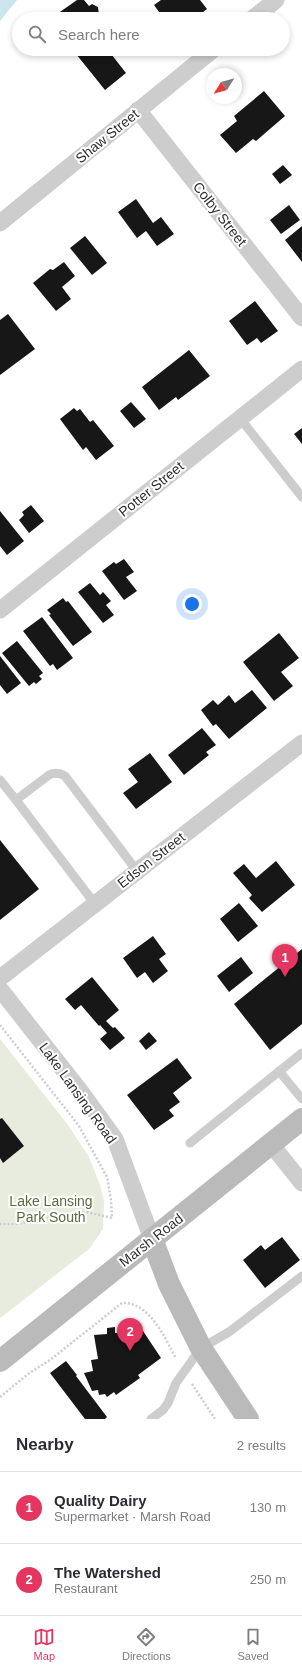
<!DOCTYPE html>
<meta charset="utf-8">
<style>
body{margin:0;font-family:Helvetica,sans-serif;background:#f2f2f3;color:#2b2b33}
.compass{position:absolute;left:206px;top:68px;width:36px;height:36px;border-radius:50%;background:#fff;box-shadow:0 2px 6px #0003;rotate:233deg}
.you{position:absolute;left:192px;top:604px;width:14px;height:14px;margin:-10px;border:3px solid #fff;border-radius:50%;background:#1a73e8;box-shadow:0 0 0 6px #1a73e833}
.badge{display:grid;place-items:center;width:26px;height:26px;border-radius:50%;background:#e33661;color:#fff;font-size:13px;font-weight:700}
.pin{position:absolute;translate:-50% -33px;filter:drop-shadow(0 1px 2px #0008)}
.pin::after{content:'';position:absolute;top:21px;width:14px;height:12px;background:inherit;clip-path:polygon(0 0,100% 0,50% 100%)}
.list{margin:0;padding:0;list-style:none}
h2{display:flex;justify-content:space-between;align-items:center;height:52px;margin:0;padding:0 16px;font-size:17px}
h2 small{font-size:13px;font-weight:400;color:#7c7c81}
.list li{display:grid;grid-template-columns:26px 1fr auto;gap:12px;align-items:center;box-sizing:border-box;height:72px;padding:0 16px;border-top:1px solid #e1e1e2}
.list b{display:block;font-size:15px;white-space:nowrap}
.list p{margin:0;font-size:13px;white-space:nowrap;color:#7c7c81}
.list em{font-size:13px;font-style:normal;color:#7c7c81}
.icon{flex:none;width:22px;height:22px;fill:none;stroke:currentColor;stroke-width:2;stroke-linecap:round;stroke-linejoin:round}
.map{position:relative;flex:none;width:302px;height:1419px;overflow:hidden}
.search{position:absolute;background:#fff;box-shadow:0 2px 6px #0003;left:12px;right:12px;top:12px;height:44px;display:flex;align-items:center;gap:10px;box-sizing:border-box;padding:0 14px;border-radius:22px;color:#7c7c81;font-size:15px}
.sheet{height:196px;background:#fff}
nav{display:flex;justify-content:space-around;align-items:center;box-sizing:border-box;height:56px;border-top:1px solid #e1e1e2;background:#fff;font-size:11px;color:#7c7c81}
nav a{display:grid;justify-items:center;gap:2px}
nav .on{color:#e33661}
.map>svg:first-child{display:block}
</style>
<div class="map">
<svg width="302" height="1419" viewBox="0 0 302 1419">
<rect width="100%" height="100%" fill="#fff"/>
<path fill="#e8ecde" d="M0 1039 68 1125 89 1157 100 1185 104 1201 103 1229 89 1249 0 1318Z"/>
<path fill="#cbe5ec" d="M0 0H17L0 21Z"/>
<g fill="#171717">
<path d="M77 0H84L89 6 92 4 98 7 99 15 97 16 100 19H53L58 15 57 14Z"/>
<path d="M161 0H200L207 9 194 19H158L162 16 154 5Z"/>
<path d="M72 49H110L108 50 126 73 105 90Z"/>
<path d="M264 91 285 116 256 141 253 139 236 153 220 135 237 121 234 116Z"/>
<path d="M283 165 292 175 280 184 272 174Z"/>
<path d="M136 199 153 223 161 217 174 234 157 246 146 231 137 238 118 212Z"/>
<path d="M289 205 300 220 281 234 270 220Z"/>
<path d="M302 226V262L285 240Z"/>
<path d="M85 236 107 263 92 275 70 248Z"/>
<path d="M64 262 75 276 62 287 71 299 56 311 33 283 50 269 53 270Z"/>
<path d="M255 301 278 331 261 343 257 338 247 345 229 321Z"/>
<path d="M8 314 35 349 0 375V320Z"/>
<path d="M189 350 210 376 178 400 176 397 159 410 142 387Z"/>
<path d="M131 402 146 419 134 428 120 411Z"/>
<path d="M74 408 77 411 80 409 90 422 93 420 114 446 96 460 86 447 83 450 60 419Z"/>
<path d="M302 428V444L294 434Z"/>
<path d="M31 505 44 521 29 533 19 520 24 515 22 512Z"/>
<path d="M0 511 24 541 7 555 0 546Z"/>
<path d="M124 559 134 572 126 577 137 591 124 600 102 571 114 562 116 564Z"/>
<path d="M90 583 100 595 103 592 111 601 106 605 114 615 103 623 78 592Z"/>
<path d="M63 598 66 602 68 601 92 632 73 646 49 615 51 614 47 610Z"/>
<path d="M42 617 73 658 57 670 53 664 50 666 23 631Z"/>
<path d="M279 633 299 658 281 672 293 686 274 701 243 662Z"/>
<path d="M17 641 43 673 39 676 42 679 36 684 34 682 29 686 2 653Z"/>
<path d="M0 656 21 683 7 694 0 685Z"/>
<path d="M252 690 267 708 229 739 216 724 213 726 201 710 213 700 218 705 229 695 235 703Z"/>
<path d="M202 728 216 745 206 752 209 755 184 775 168 755Z"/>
<path d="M150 753 172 782 136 809 123 793 138 782 128 769Z"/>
<path d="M0 840 39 889 0 920Z"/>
<path d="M276 861 295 885 262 912 249 898 252 895 233 873 244 864 256 878Z"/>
<path d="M239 903 258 926 238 942 220 919Z"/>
<path d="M153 936 166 954 159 959 168 971 153 983 145 972 137 978 123 958Z"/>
<path d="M302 949V1024L270 1050 234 1004Z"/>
<path d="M241 957 253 973 229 992 217 976Z"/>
<path d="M92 977 119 1010 106 1021 113 1028 115 1027 125 1038 110 1050 100 1039 107 1033 100 1025 99 1026 81 1005 75 1010 65 999Z"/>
<path d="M149 1032 157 1041 146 1050 139 1041Z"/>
<path d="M177 1058 192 1078 173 1093 180 1102 169 1110 174 1116 154 1130 127 1095Z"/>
<path d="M2 1118 24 1146 3 1163 0 1158V1119Z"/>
<path d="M282 1237 300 1260 265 1288 243 1260 261 1245 265 1250Z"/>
<path d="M115 1327V1333L143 1331 161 1358 138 1375 140 1378 116 1395 114 1392 107 1397 105 1394 99 1395 98 1390 92 1391 84 1373 93 1371 91 1360 98 1359 94 1335 107 1334V1328Z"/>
<path d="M66 1361 77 1375 76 1376 107 1417 105 1419H85L50 1373Z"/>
</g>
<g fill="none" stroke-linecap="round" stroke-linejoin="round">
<g stroke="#cdcdcd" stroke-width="2.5" stroke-dasharray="2 2" stroke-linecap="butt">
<path d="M0 1025 79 1126 107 1177 111 1200 112 1218 86 1212 15 1224H0"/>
<path d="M192 1384 215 1419"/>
<path d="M0 1397 28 1374 50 1360 122 1303C150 1302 164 1337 176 1358"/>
</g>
<g stroke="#cdcdcd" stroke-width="9">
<path d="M239 417 302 497"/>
<path d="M0 780 16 800"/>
<path d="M95 904 16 800 49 775C55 772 60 773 65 776L137 871"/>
<path d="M279 1071 302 1099"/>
<path d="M190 1143 302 1053"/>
<path d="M151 1419 163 1410 168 1403 176 1383 201 1348 229 1332 302 1276"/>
</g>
<g stroke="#cdcdcd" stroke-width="17">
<path d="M252 19 276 0"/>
<path d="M138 110 302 318"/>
<path d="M0 223 214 49"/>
<path d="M0 610 302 369"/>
<path d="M0 978 302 743"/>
<path d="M0 989 81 1092 115 1139 152 1239"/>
<path d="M271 1144 302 1183"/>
</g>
<g stroke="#bababa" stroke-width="22">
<path d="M152 1239 169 1284 201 1348 248 1419"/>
<path d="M0 1361 302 1119"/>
</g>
</g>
<g text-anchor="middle" stroke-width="4" stroke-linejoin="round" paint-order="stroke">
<g font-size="14" fill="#303030" stroke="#fff">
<text transform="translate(107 136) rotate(-39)" y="5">Shaw Street</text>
<text transform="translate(220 214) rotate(52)" y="5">Colby Street</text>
<text transform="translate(151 489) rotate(-39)" y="5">Potter Street</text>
<text transform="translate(151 860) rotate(-38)" y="5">Edson Street</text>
<text transform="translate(78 1093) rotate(54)" y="5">Lake Lansing Road</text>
<text transform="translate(151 1240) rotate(-38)" y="5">Marsh Road</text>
</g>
<g font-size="14" fill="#5b6b3d" stroke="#fff">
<text x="51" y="1206">Lake Lansing<tspan x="51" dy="16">Park South</tspan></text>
</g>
</g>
</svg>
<svg class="compass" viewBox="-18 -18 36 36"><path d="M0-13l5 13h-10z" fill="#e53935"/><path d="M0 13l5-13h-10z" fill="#7c7c81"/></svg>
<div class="you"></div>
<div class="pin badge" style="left:285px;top:977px">1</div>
<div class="pin badge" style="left:130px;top:1351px">2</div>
<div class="search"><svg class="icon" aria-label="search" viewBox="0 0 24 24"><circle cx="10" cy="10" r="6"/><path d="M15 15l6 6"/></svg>Search here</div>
</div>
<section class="sheet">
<h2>Nearby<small>2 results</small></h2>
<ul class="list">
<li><span class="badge">1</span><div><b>Quality Dairy</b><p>Supermarket · Marsh Road</p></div><em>130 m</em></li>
<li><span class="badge">2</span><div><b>The Watershed</b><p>Restaurant</p></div><em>250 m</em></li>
</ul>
</section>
<nav>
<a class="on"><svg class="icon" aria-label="map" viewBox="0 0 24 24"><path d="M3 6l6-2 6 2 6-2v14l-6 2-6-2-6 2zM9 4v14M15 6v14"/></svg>Map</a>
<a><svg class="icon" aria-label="directions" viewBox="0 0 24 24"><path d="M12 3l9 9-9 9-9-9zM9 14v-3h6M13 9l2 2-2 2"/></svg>Directions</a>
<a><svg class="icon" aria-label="saved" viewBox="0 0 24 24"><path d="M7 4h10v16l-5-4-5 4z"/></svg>Saved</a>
</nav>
